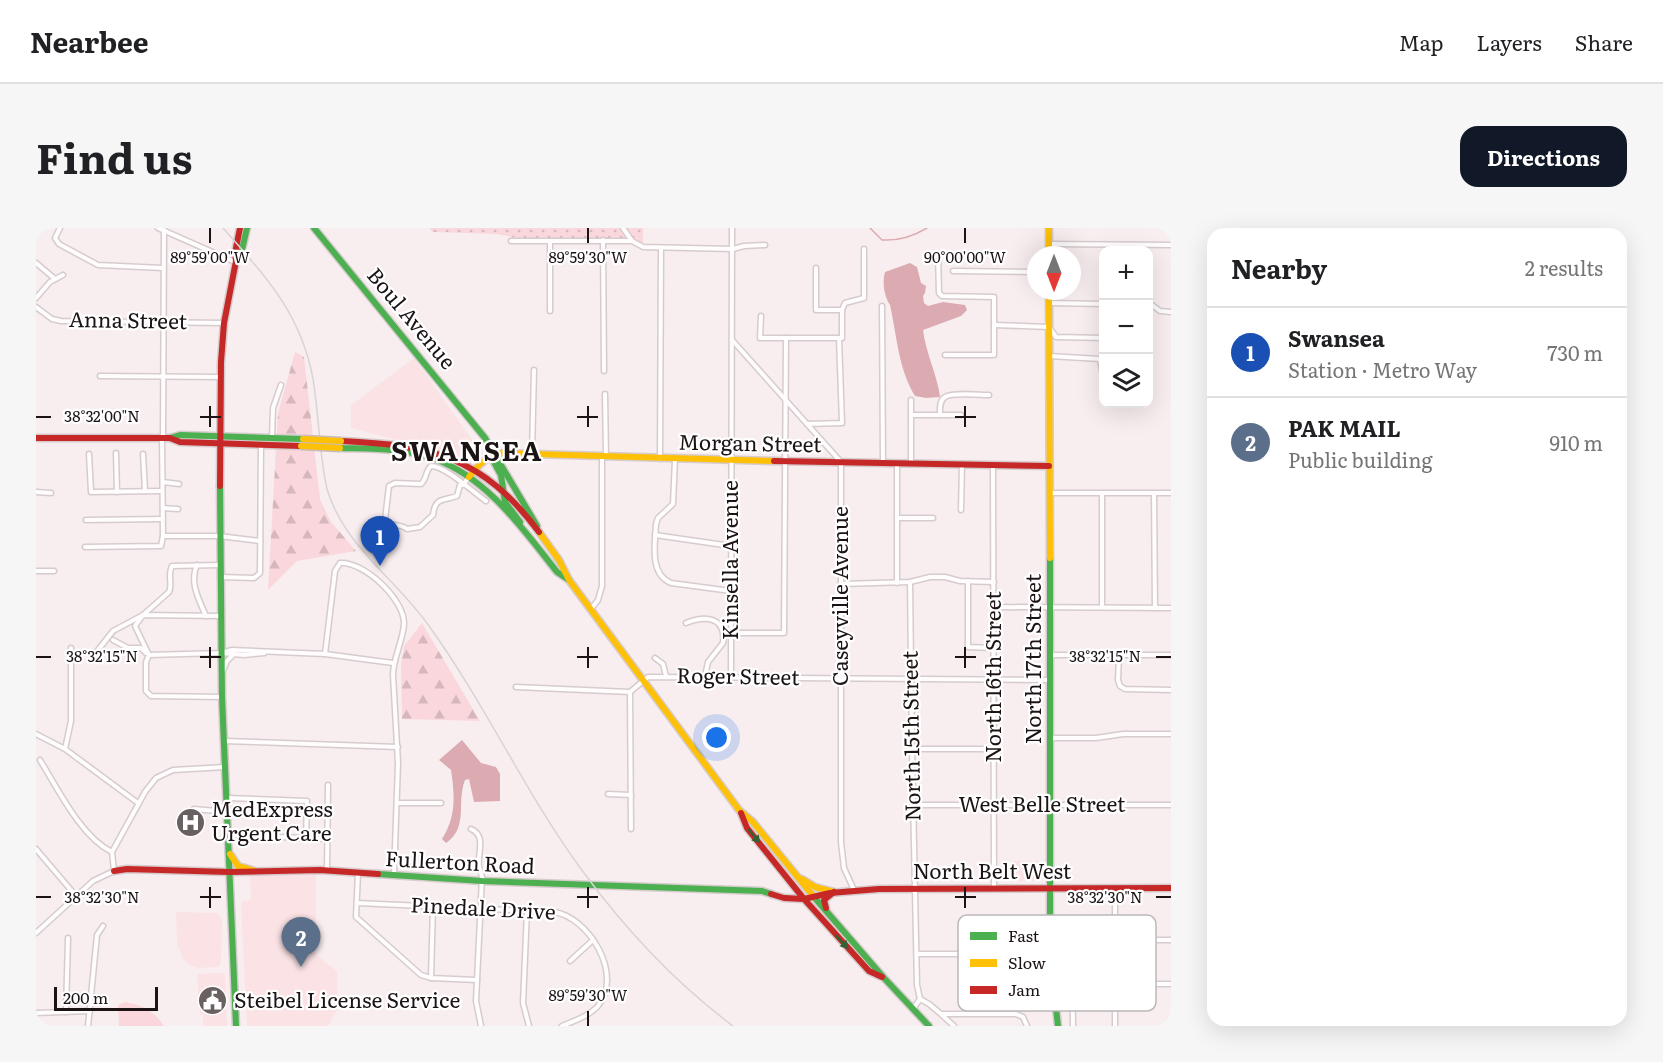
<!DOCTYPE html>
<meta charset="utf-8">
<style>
body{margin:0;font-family:Literata,serif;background:#f6f6f6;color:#202124}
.controls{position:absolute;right:18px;top:18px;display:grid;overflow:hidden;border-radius:12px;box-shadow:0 6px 24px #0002}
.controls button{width:54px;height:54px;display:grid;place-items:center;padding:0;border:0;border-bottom:2px solid #e0e0e0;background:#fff;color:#202124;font:30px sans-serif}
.compass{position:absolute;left:991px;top:18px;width:54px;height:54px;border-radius:50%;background:#fff;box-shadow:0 6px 24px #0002;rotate:180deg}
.scale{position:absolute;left:18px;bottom:15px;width:104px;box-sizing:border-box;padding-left:6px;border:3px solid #1b1314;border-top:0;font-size:16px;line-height:21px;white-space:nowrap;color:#1b1314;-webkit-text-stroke:4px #fff;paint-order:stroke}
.you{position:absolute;left:681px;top:510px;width:21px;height:21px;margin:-15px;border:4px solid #fff;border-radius:50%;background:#1a73e8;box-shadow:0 0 0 9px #1a73e833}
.badge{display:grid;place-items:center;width:39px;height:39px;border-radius:50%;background:#111827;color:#fff;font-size:20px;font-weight:700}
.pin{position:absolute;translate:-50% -50px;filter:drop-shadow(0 2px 3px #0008)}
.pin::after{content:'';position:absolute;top:32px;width:21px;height:18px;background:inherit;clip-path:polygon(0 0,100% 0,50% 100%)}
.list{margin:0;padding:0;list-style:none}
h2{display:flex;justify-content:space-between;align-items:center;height:78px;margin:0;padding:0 24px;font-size:26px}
h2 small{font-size:20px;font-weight:400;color:#757577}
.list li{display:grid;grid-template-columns:39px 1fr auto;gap:18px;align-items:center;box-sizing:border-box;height:90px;padding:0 24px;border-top:2px solid #e0e0e0}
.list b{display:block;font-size:22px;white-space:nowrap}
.list p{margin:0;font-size:20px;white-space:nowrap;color:#757577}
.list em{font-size:20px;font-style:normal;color:#757577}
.icon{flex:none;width:33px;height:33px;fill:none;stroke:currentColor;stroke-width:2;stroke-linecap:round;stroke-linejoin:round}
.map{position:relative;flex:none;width:1135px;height:798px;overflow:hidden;border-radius:18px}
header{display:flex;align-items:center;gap:36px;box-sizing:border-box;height:84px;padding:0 30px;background:#fff;border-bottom:2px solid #e0e0e0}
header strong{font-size:28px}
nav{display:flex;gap:33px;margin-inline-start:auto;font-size:21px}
.intro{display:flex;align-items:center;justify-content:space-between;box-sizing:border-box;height:144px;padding:0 36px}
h1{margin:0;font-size:42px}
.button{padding:15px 27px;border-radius:18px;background:#111827;color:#fff;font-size:21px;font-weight:700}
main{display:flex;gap:36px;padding:0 36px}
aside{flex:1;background:#fff;border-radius:18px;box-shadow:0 6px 24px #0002}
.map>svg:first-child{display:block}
</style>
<header>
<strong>Nearbee</strong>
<nav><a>Map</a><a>Layers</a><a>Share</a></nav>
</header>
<div class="intro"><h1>Find us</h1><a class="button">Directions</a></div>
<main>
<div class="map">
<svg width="1135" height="798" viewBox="0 0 1135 798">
<defs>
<pattern id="forest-firs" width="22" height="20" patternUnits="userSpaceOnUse" patternTransform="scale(1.5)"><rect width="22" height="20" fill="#fad7dc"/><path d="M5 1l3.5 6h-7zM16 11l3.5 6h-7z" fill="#d6b8bc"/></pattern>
<pattern id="park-dots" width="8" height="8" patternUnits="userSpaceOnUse" patternTransform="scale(1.5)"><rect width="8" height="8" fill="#fad7dc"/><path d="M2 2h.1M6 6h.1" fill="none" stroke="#d6b8bc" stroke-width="1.8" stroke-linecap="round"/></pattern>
</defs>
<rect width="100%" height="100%" fill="#f9eeef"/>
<g fill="#fae2e5">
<path d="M378 130 447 227 425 229 315 200V177Z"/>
<path d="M978 633H1004L1009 638V645L999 653H979Z"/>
<path d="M280 645V727L301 743 302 780 292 798H211L205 675 207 673 215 672 214 647Z"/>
<path d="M140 684 182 685 186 691 185 734 183 739 161 740 153 737 148 732 141 716Z"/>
<path d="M182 745 189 746 191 798H167V787H164L161 748 162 746Z"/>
</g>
<path fill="#fad7dc" d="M90 774C108 778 117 782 128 798H83L82 777Z"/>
<g fill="url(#forest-firs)">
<path d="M259 124 268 129 284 271 295 294 320 323 261 333 232 362 242 185Z"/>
<path d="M386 395 444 493 366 491 365 438 368 418Z"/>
</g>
<path fill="url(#park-dots)" d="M394 0H607V17L594 7 587 11 492 12 461 6 396 4Z"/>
<g fill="#dcaab1">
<path d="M874 35 881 39 885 55 890 58 889 65 887 68 888 75 892 78 907 74 929 77 931 82 925 88 887 102C890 126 901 146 904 169L890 170 879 168C862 140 861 108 854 77 848 68 846 54 849 44Z"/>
<path d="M426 512 445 535 460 539 464 546V573L438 574 433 551 429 552C420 575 433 599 410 615L406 611C420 589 419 568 415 542L403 532Z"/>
</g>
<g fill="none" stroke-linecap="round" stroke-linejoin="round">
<path stroke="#dcaab1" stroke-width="1.5" d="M834 0 846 12C863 13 876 9 891 0"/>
<defs>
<g id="street">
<path d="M24 0 19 10 23 16 62 37 127 40"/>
<path d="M122 0 199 34"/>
<path d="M587 0 596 13 607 19 697 21 708 18 729 17"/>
<path d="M567 12 568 143"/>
<path d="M475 13H595"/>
<path d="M514 14V83"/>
<path d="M1013 16 1135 17"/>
<path d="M902 27 903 65 906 68 958 69V127H909"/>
<path d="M0 35 19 51"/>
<path d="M780 40V82H806"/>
<path d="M917 43 1000 44"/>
<path d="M0 70 14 54 27 47"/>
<path d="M1013 75 1068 76"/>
<path d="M1112 77H1116L1124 83 1135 84"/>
<path d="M846 78 847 235"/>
<path d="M0 79 16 91 25 93 188 95"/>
<path d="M725 88 724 110H803"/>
<path d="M958 97 1013 99 1020 109 1068 110"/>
<path d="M697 113 805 234V614L808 640 818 662"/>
<path d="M1013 128 1064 131 1068 155"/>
<path d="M64 148 184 149"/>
<path d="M569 166 570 229"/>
<path d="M875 172V235"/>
<path d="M875 187H925"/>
<path d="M904 187C904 181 903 173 909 169 916 164 944 167 953 167"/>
<path d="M771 196 806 195 803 110H806V82L809 75 828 70V21"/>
<path d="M236 209 237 180 245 157"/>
<path d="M126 210 127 308"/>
<path d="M127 210 128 2"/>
<path d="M80 225 81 264"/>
<path d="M53 226 55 264 126 263"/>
<path d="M107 226 109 263"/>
<path d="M496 226 498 142"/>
<path d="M624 231 625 20"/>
<path d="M639 231 637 276 622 290 620 296C619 316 613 346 635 355L695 363"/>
<path d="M957 237 958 661"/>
<path d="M433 249 427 257H424L421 268C407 273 399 269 397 287L384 299 371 301C364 295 356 300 349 292L353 258 359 255 385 256C391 251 389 243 395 238 409 238 437 264 450 273"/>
<path d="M127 254 143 256"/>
<path d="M0 264 15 265"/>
<path d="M1014 265H1135"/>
<path d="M1118 265 1119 380"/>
<path d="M127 280 142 281"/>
<path d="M925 282 926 236"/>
<path d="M861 290H897"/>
<path d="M50 292 126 291"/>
<path d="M619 307 695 318"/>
<path d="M49 319 125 318 127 308H183L224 313"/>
<path d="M161 337C153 354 163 372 170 388"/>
<path d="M0 343H18"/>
<path d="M184 349 218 350 224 345 225 216"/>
<path d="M932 353V419L958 420"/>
<path d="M874 354 876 521 881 757 884 771 877 781"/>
<path d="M861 355V235"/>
<path d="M805 356 874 354 894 349H909L924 353 958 354"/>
<path d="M958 379 1135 380"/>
<path d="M1066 379V265"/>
<path d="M555 381 562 372 566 358V229"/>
<path d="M650 395C670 387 690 389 687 415L672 434 669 448"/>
<path d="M695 405H748L750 110"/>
<path d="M77 412 92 420H105L110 425"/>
<path d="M185 425 208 427 228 425"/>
<path d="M289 426 299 343 304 335C328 333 369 372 368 396 367 413 357 430 357 447L362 535 358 647"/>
<path d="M113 427 185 425 196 422 289 426 357 435"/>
<path d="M113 427 99 398 107 387 133 364C137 355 131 348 136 338L183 337"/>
<path d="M113 427 110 434V463L115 468 186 469"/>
<path d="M1015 427H1135"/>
<path d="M1083 427 1082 452 1084 458 1089 461 1135 462"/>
<path d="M619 430 627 436 630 448"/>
<path d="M55 431 77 403 107 387 184 388"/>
<path d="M187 443 191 433 197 427"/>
<path d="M695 449 696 0"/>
<path d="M480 459 594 464"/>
<path d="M0 506 29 521 102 575"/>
<path d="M1015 510H1060L1087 506H1135"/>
<path d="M188 513 362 519"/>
<path d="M29 521 35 493V420"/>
<path d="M876 521H958"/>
<path d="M4 532C22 561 45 609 76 624"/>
<path d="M572 566 595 567"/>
<path d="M191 570 271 573 270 610"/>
<path d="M361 575H405"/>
<path d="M877 577H1135"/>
<path d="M158 581 191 584"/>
<path d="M435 601C451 608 441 625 443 639 444 642 445 645 446 649L440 773 445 798"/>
<path d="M595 601 594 464 612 449 1015 452"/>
<path d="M192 607 292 611"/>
<path d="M0 621 40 668"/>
<path d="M291 643 292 557"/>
<path d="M322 645 320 689 385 747 395 750 441 752"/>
<path d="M321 675 518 684C553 689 588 747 562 778 553 788 538 793 526 798"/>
<path d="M491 683 487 775 493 798"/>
<path d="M0 705 57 653 78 643 76 624 109 564 120 550 137 542 189 539"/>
<path d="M881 726H1036C1037 718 1037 714 1045 712H1135"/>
<path d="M1036 726 1037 798"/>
<path d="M534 733 557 712"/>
<path d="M395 750 397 678"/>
<path d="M1079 756H1135"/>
<path d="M884 771 893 776 905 786H980L987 789 991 798"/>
<path d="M30 784 32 710"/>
<path d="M0 785 54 783"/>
<path d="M906 787 918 798"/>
<path d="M52 798 61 707 67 698"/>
<path d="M1079 798V661"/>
</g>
<g id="fast">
<path d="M278 0 449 210 501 298"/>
<path d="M200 33 205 26 211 0"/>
<path d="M134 210 144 207 267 211"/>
<path d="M304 220C334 221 367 220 396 230 450 248 487 301 521 344L533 352"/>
<path d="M453 225 465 247 469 274 484 294"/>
<path d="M184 258 186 469 200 798"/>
<path d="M1014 330V727L1022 798"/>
<path d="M342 646 446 653 726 663 735 666"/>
<path d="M778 669 848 750 893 798"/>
</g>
<g id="slow">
<path d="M1013 0V27"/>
<path d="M1013 63 1014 330"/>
<path d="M433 249C442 237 452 227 467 225L738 233"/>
<path d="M503 304 523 332 533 352 703 582 717 594 778 669"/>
<path d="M194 626 202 638 219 643"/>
<path d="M766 651 779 659 798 664"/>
</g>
<g id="jam">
<path d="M0 210H134L144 214 265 218"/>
<path d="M305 213C395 217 446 228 503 304"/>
<path d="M738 233 1013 238"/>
<path d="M184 258 185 134 188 95 200 33 199 25 204 0"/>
<path d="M705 585 711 600 768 671 833 743 846 749"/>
<path d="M78 643 91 641 193 644 284 642 342 646"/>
<path d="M735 666 748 670 768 671 794 665 843 661 1135 660"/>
<path d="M790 680 788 672 798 664"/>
</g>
</defs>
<use href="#street" stroke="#d6cccd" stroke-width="7"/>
<use href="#fast" stroke="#d6cccd" stroke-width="9"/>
<use href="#slow" stroke="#d6cccd" stroke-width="9"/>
<use href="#jam" stroke="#d6cccd" stroke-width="9"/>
<use href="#street" stroke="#fefcfd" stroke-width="4"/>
<use href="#fast" stroke="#4caf50" stroke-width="6"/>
<use href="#slow" stroke="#ffc107" stroke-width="6"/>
<use href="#jam" stroke="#c62828" stroke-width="6"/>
<path stroke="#d8d4d5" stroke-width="1.5" d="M187 0C229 48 265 85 277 151 283 188 283 225 291 261 308 318 360 351 393 398 450 477 490 567 548 645 590 702 641 756 697 798"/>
<defs>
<g id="slow-bridge">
<path d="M267 211 305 213"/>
<path d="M265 218 304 220"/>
</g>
</defs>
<use href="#slow-bridge" stroke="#c9bbbd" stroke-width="9" stroke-linecap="butt"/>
<use href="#slow-bridge" stroke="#ffc107" stroke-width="6"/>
</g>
<defs><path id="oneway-solid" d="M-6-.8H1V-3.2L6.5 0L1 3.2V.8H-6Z" transform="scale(1.5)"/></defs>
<g fill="#346132">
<use href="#oneway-solid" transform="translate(718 608) rotate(51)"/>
<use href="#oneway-solid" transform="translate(806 714) rotate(47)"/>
</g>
<path fill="none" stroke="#1b1314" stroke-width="2" d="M174 0V15M552 0V15M929 0V15M174 178V199M552 178V199M929 178V199M0 189H15M164 189H185M541 189H562M919 189H940M174 419V440M552 419V440M929 419V440M0 429H15M164 429H185M541 429H562M919 429H940M1120 429H1135M174 659V680M552 659V680M929 659V680M0 669H15M164 669H185M541 669H562M919 669H940M1120 669H1135M552 783V798"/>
<defs>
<symbol id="hospital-disc" viewBox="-11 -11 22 22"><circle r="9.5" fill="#696061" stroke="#fff"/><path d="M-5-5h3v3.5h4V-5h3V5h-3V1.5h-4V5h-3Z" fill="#fff"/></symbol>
<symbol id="civic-disc" viewBox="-11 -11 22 22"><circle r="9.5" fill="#696061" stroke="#fff"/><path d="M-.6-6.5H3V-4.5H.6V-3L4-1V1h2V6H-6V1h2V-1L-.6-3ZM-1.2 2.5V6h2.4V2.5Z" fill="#fff"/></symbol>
</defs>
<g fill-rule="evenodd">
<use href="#hospital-disc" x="138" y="578" width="33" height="33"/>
<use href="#civic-disc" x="160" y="756" width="33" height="33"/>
</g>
<g text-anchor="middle" stroke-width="4.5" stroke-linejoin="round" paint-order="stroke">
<g font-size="21" fill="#1b1314" stroke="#fff">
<text transform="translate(375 91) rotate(50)" y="7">Boul Avenue</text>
<text transform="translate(92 93) rotate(1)" y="7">Anna Street</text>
<text transform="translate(714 216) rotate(1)" y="7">Morgan Street</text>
<text transform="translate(695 332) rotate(-90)" y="7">Kinsella Avenue</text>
<text transform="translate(805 368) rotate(-90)" y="7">Caseyville Avenue</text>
<text transform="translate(998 431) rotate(-90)" y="7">North 17th Street</text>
<text transform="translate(702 449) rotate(1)" y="7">Roger Street</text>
<text transform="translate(958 449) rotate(-90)" y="7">North 16th Street</text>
<text transform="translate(876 508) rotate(-91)" y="7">North 15th Street</text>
<text x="1006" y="584">West Belle Street</text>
<text transform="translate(424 635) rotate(3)" y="7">Fullerton Road</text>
<text x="956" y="651">North Belt West</text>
<text transform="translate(447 681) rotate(3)" y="7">Pinedale Drive</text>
</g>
<g font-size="21" fill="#1b1314" stroke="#fff" text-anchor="start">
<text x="175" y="589">MedExpress<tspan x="175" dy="24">Urgent Care</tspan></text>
<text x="198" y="780">Steibel License Service</text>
</g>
<g font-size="27" font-weight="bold" letter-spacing="1.5" fill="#1b1314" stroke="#fff">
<text x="431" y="233">SWANSEA</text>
</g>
</g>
<rect x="922" y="687" width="198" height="96" rx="9" fill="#fff" stroke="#bbb8b8" stroke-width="1.5"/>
<rect x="934" y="704" width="27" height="8" fill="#4caf50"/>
<rect x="934" y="731" width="27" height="8" fill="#ffc107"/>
<rect x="934" y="758" width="27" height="8" fill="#c62828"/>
<g font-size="16" fill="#1b1314">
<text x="972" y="714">Fast</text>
<text x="972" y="741">Slow</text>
<text x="972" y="768">Jam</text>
</g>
<g font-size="15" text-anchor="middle" fill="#1b1314" stroke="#fff" stroke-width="4.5" stroke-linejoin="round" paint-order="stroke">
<text x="174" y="35">89°59'00"W</text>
<text x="552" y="35">89°59'30"W</text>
<text x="929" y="35">90°00'00"W</text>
<text x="66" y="194">38°32'00"N</text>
<text x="1069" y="434">38°32'15"N</text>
<text x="66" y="434">38°32'15"N</text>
<text x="1069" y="675">38°32'30"N</text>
<text x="66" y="675">38°32'30"N</text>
<text x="552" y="773">89°59'30"W</text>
</g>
</svg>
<div class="controls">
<button>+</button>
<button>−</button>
<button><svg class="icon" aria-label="layers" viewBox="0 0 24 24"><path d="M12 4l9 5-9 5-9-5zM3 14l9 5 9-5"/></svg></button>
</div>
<svg class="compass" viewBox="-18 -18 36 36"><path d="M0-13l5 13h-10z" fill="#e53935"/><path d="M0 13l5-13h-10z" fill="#757577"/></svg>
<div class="scale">200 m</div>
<div class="you"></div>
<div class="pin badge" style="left:344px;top:338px;background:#1a4fb4">1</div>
<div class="pin badge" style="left:265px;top:739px;background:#5c6f8a">2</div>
</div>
<aside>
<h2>Nearby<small>2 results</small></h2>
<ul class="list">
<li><span class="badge" style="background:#1a4fb4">1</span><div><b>Swansea</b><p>Station · Metro Way</p></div><em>730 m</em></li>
<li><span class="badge" style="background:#5c6f8a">2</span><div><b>PAK MAIL</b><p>Public building</p></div><em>910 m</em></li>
</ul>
</aside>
</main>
